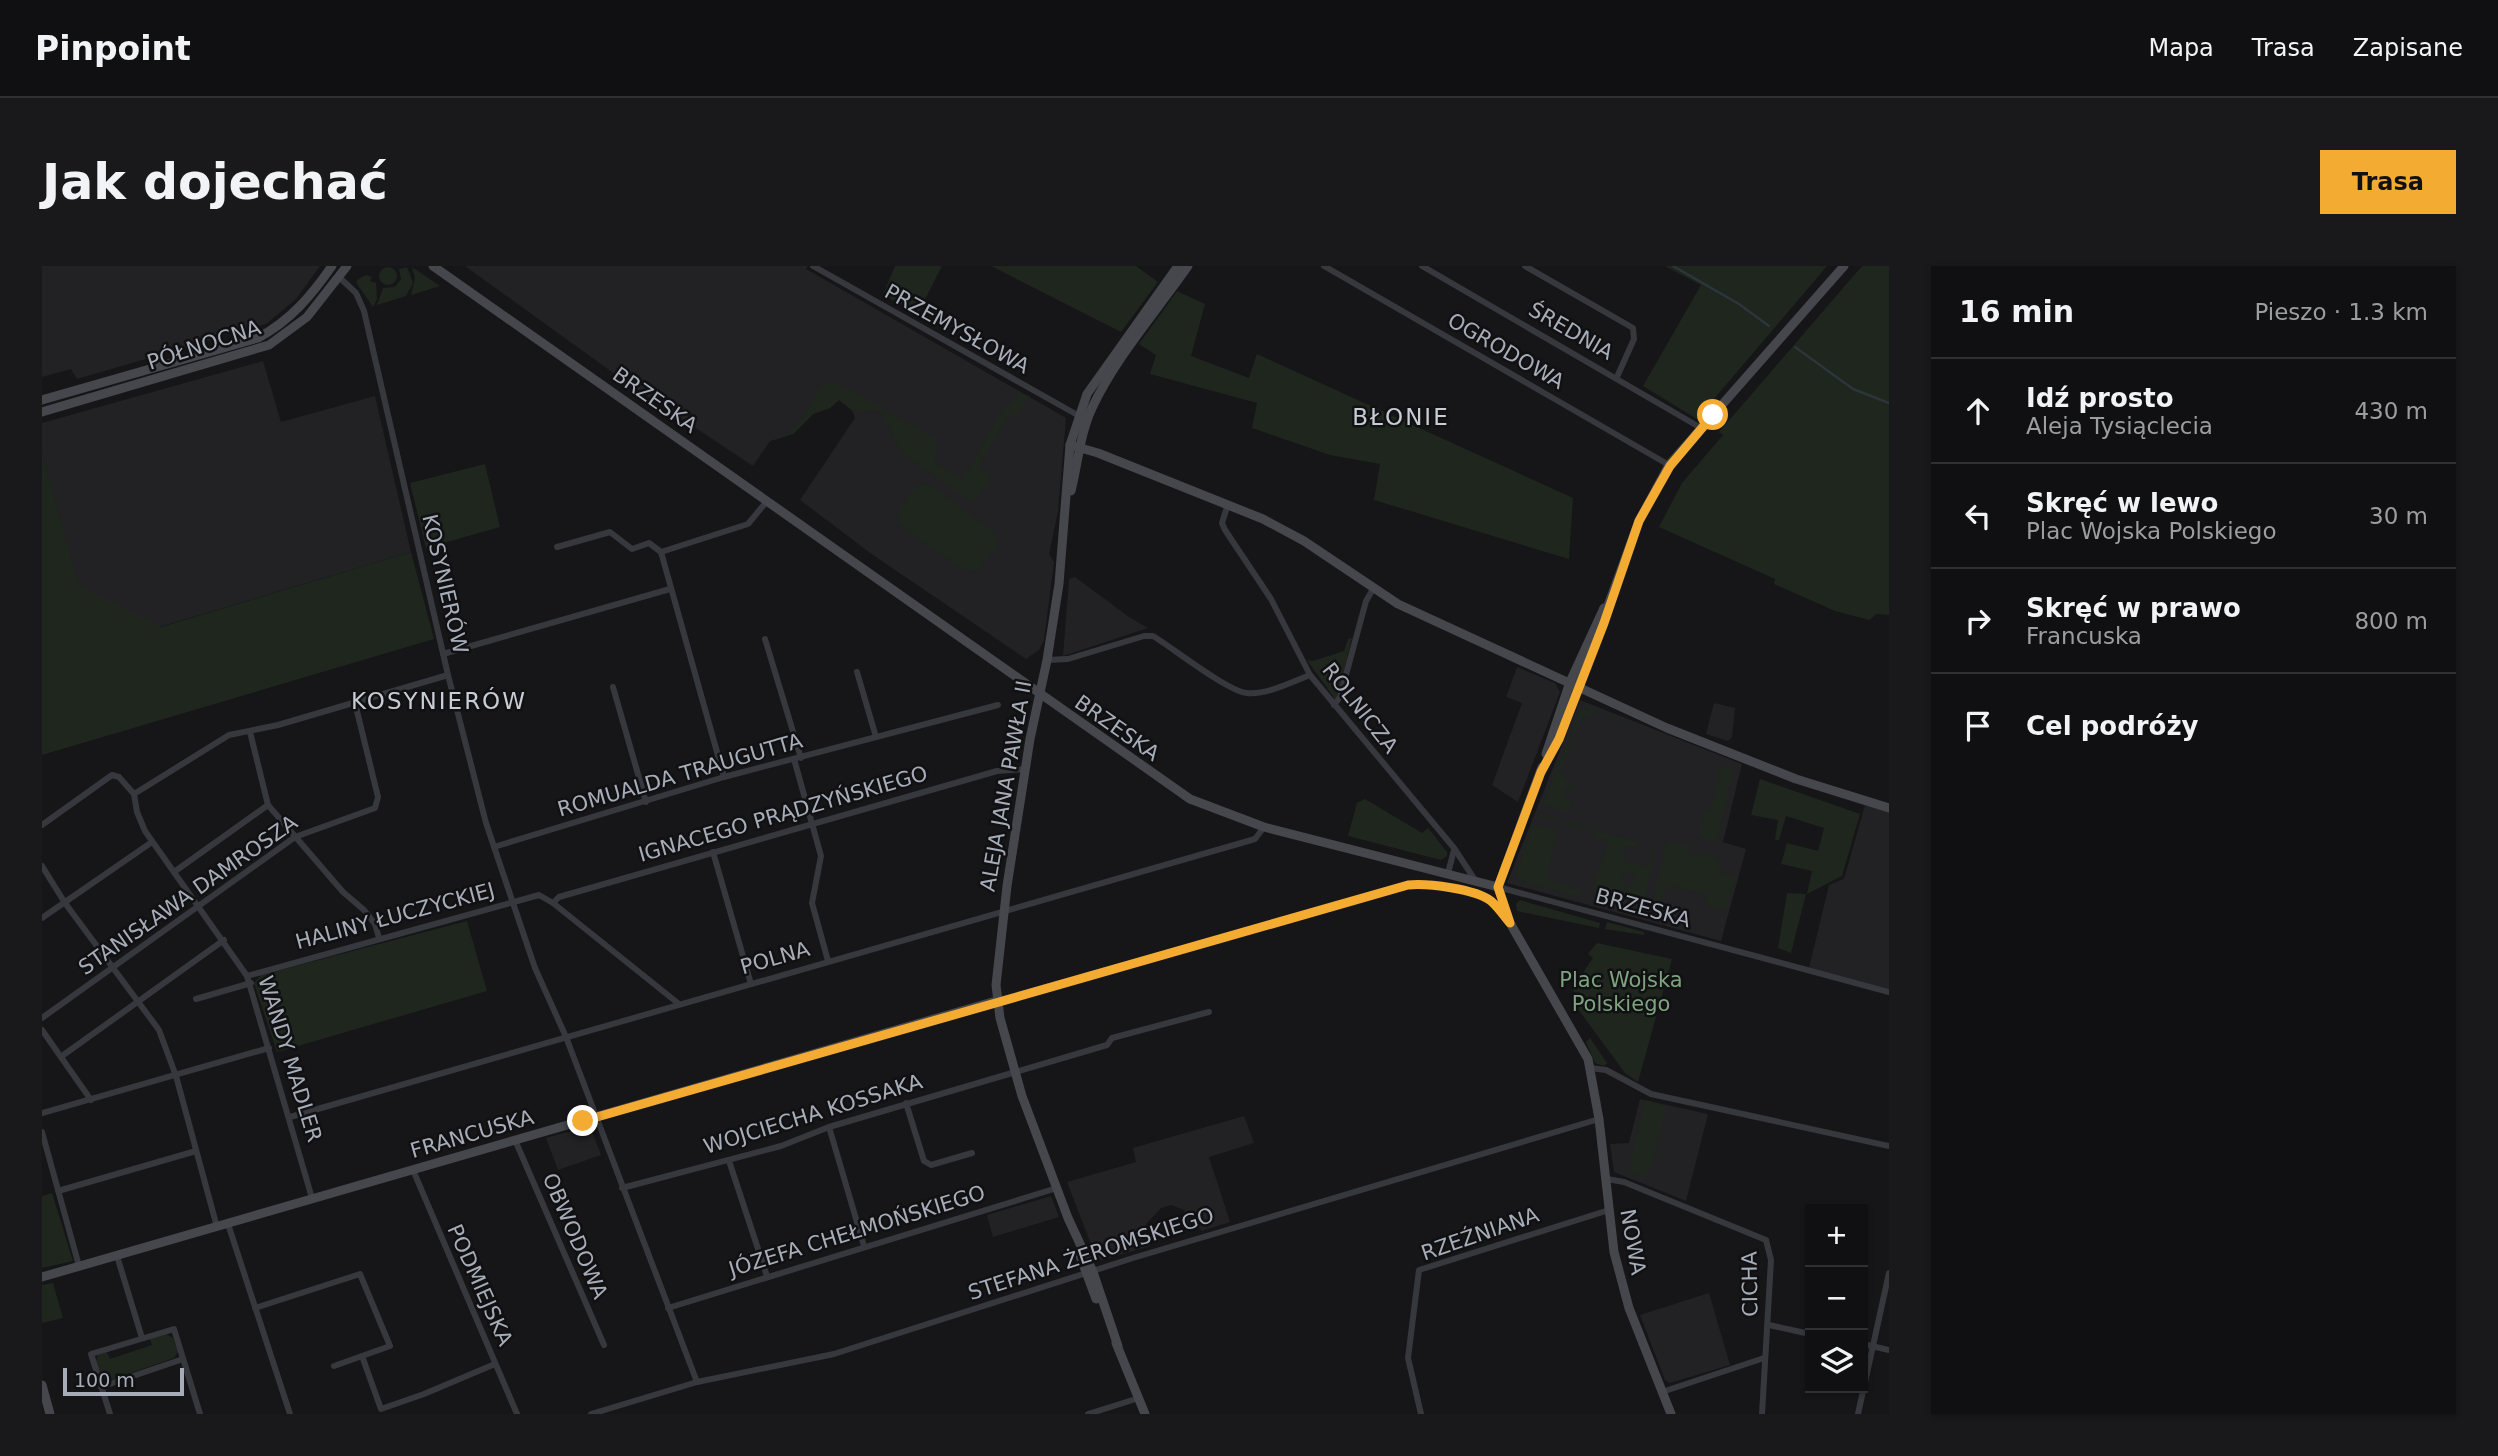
<!DOCTYPE html>
<html lang="pl">
<meta charset="utf-8">
<style>
body{margin:0;font-family:"DejaVu Sans",sans-serif;background:#19191b;color:#f1f3f6}
.controls{position:absolute;right:21px;bottom:21px;display:grid;overflow:hidden;border-radius:0px;box-shadow:0 2px 5px #0004}
.controls button{width:63px;height:63px;display:grid;place-items:center;padding:0;border:0;border-bottom:2px solid #303032;background:#101012;color:#f1f3f6;font:35px sans-serif}
.scale{position:absolute;left:21px;bottom:18px;width:121px;box-sizing:border-box;padding-left:7px;border:4px solid #a7adb8;border-top:0;font-size:19px;line-height:24px;white-space:nowrap;color:#a7adb8;-webkit-text-stroke:5px #111113;paint-order:stroke}
.stop{position:absolute;width:21px;height:21px;margin:-16px;border:5px solid #f3ab32;border-radius:50%;background:#fff}
.stop.end{background:#f3ab32;border-color:#fff;box-shadow:0 2px 7px #0008}
.list{margin:0;padding:0;list-style:none}
h2{display:flex;justify-content:space-between;align-items:center;height:91px;margin:0;padding:0 28px;font-size:30px}
h2 small{font-size:23px;font-weight:400;color:#9c9d9f}
.list li{display:grid;grid-template-columns:46px 1fr auto;gap:21px;align-items:center;box-sizing:border-box;height:105px;padding:0 28px;border-top:2px solid #303032}
.list b{display:block;font-size:26px;white-space:nowrap}
.list p{margin:0;font-size:23px;white-space:nowrap;color:#9c9d9f}
.list em{font-size:23px;font-style:normal;color:#9c9d9f}
.icon{flex:none;width:38px;height:38px;fill:none;stroke:currentColor;stroke-width:2;stroke-linecap:round;stroke-linejoin:round}
.map{position:relative;flex:none;width:1847px;height:1148px;overflow:hidden;border-radius:0px}
header{display:flex;align-items:center;gap:42px;box-sizing:border-box;height:98px;padding:0 35px;background:#101012;border-bottom:2px solid #303032}
header strong{font-size:33px}
nav{display:flex;gap:38px;margin-inline-start:auto;font-size:24px}
.intro{display:flex;align-items:center;justify-content:space-between;box-sizing:border-box;height:168px;padding:0 42px}
h1{margin:0;font-size:49px}
.button{padding:18px 32px;border-radius:0px;background:#f3ab32;color:#111;font-size:24px;font-weight:700}
main{display:flex;gap:42px;padding:0 42px}
aside{flex:1;background:#101012;border-radius:0px;box-shadow:0 2px 5px #0004}
.map>svg:first-child{display:block}
</style>
<header>
<strong>Pinpoint</strong>
<nav><a>Mapa</a><a>Trasa</a><a>Zapisane</a></nav>
</header>
<div class="intro"><h1>Jak dojechać</h1><a class="button">Trasa</a></div>
<main>
<div class="map">
<svg width="1847" height="1148" viewBox="0 0 1847 1148">
<rect width="100%" height="100%" fill="#161618"/>
<g fill="#222225">
<path d="M0 0H278L254 33 224 58 193 67H180L179 71 35 113 29 103 0 111Z"/>
<path d="M423 0H766L764 3 1024 152 1016 246 1007 288 1012 296 1002 374 997 384 984 393 831 289 758 234 813 152 809 142 797 134 788 142 771 148 751 168 728 175 711 200 574 109Z"/>
<path d="M221 95 239 156 333 130 369 286 0 396 23 272 0 187V157Z"/>
<path d="M1033 311 1087 351 1106 362 1021 390 1027 313Z"/>
<path d="M1475 401 1513 417 1518 426 1476 536 1450 519 1480 437 1464 431Z"/>
<path d="M1538 434 1700 498 1681 576 1704 583 1679 675 1465 617Z"/>
<path d="M1672 437 1693 442 1690 471 1686 475 1664 468Z"/>
<path d="M1823 539 1847 546V723L1767 702 1787 619 1802 613Z"/>
<path d="M1598 833 1666 848 1644 935 1572 906 1568 878 1587 877Z"/>
<path d="M1202 850 1212 877 1167 891 1188 956 1160 965 1156 961 1147 963 1142 944 1129 939 1119 942 1104 958 1108 980 1060 994 1054 991 1025 916 1094 896 1091 882Z"/>
<path d="M548 860 559 889 516 904 504 872Z"/>
<path d="M1009 930 1017 951 951 971 945 949Z"/>
<path d="M1667 1027 1688 1099 1628 1117 1623 1114 1598 1049Z"/>
</g>
<g fill="#1e261e">
<path d="M853 0H900L876 47 841 29Z"/>
<path d="M949 0H1094L1116 16 1079 66Z"/>
<path d="M1623 0H1785L1661 146 1658 155 1601 120 1659 19Z"/>
<path d="M1820 0H1847V349L1835 348 1827 354 1793 345 1732 318 1733 313 1617 261 1640 217 1681 169 1677 166Z"/>
<circle cx="346" cy="10" r="9"/>
<path d="M365 1 371 17 364 30 335 39 341 22 353 21 359 13 357 3Z"/>
<path d="M370 1 398 20 369 29 373 12Z"/>
<path d="M324 9 330 11 328 15 334 17 335 33 331 41 315 18V14Z"/>
<path d="M1135 25 1163 38 1149 90 1207 112 1215 88 1531 232 1527 293 1332 234 1338 198 1288 189 1210 162 1215 137 1108 108 1114 89 1097 78Z"/>
<path d="M790 114 892 172 896 184 891 195 921 213 959 147 978 127 988 130 974 151 967 148 936 202 950 211 931 237 860 187 838 144 812 146 797 134 788 142 771 148 751 168 728 175 710 199 727 174 747 167 762 152 778 120Z"/>
<path d="M0 187 37 320 119 361 369 286 392 373 0 489Z"/>
<path d="M443 198 458 261 384 282 368 217Z"/>
<path d="M886 218 954 267V281L935 306 917 301 858 259C851 244 866 231 875 220Z"/>
<path d="M1310 372 1297 426 1293 433 1265 394 1271 395 1302 385 1306 373Z"/>
<path d="M1541 439 1544 444 1549 443 1615 471 1552 446 1539 452 1518 508 1533 523 1523 522 1520 531 1530 534 1526 546 1501 538Z"/>
<path d="M1675 500 1692 505 1674 576 1656 571 1663 546H1668L1678 508 1673 506Z"/>
<path d="M1718 513 1818 548 1800 610 1765 628 1770 605 1739 598 1745 577 1776 585 1782 562 1744 550 1737 574H1733L1736 554 1709 549Z"/>
<path d="M1323 533 1380 567 1386 562 1405 586V590L1399 594 1306 570 1315 537Z"/>
<path d="M1497 548 1595 576 1594 582 1583 580 1580 594 1606 601 1612 577 1615 578 1602 637 1583 632 1586 620 1594 613 1587 605 1579 611 1583 619 1580 631 1550 623 1567 576 1556 573 1553 567 1497 551Z"/>
<path d="M1492 558 1515 565 1505 609 1508 615 1539 625 1538 631 1477 614 1474 607Z"/>
<path d="M1625 575 1648 580 1646 589 1653 591 1655 587 1674 592 1679 600 1677 606 1694 611 1684 645 1663 639 1666 629 1629 620 1624 623 1617 652 1607 650Z"/>
<path d="M1745 627 1764 628 1749 687 1736 682Z"/>
<path d="M1478 634 1558 657 1557 662 1475 645 1474 638Z"/>
<path d="M425 655 445 725 235 786 212 717 219 709Z"/>
<path d="M1565 656 1602 666V669L1563 663Z"/>
<path d="M1555 677 1630 693 1596 816 1583 807 1533 739 1538 733 1530 723 1551 692 1546 688Z"/>
<path d="M1548 772 1565 797 1562 800 1553 797 1544 776Z"/>
<path d="M1604 834 1625 840 1606 911 1586 906Z"/>
<path d="M10 927 31 995 0 1002V930Z"/>
<path d="M11 1017 21 1052 0 1057V1019Z"/>
<path d="M124 1068 131 1072 136 1086 132 1092 66 1115 59 1111 54 1095 56 1089 65 1086 68 1093 110 1079 108 1073Z"/>
</g>
<g fill="none" stroke-linecap="round" stroke-linejoin="round">
<g stroke="#2c353c" stroke-width="2.5">
<path d="M1631 0 1697 38 1727 60"/>
<path d="M1753 81 1811 123 1847 137"/>
</g>
<g stroke="#37383d" stroke-width="6">
<path d="M771 0 1039 151"/>
<path d="M1282 0 1627 199"/>
<path d="M1380 0 1659 162"/>
<path d="M1483 0 1591 62 1592 73 1575 111"/>
<path d="M297 11 314 27 322 45 406 409 444 557 493 702 524 771 655 1116"/>
<path d="M1186 238 1180 257 1183 264 1229 333 1268 409 1412 582 1433 614"/>
<path d="M515 281 568 266 590 283 607 277 619 286"/>
<path d="M619 286 682 511"/>
<path d="M619 286 706 258 725 235"/>
<path d="M723 373 759 492"/>
<path d="M401 388 628 323"/>
<path d="M1005 394 1026 393 1102 370H1111C1131 382 1185 425 1205 427 1225 429 1249 416 1268 409"/>
<path d="M815 406 834 471"/>
<path d="M571 421 604 536"/>
<path d="M1292 439 1298 431 1324 335 1331 323"/>
<path d="M208 466 226 539 301 626 322 644 333 658 337 672"/>
<path d="M752 493 779 590 770 637 786 695"/>
<path d="M92 528 95 546 103 565 205 710 270 932"/>
<path d="M0 559 70 509 77 511 92 528 187 469 236 459 406 409"/>
<path d="M452 581 682 511 956 439"/>
<path d="M671 586 709 718"/>
<path d="M0 600 23 637 117 764 134 810 175 961"/>
<path d="M132 606 226 539"/>
<path d="M1406 607 1412 584"/>
<path d="M1456 621 1847 726"/>
<path d="M511 637 517 631 955 505 983 503"/>
<path d="M0 652 110 576"/>
<path d="M205 710 497 629 511 637 637 738"/>
<path d="M154 733 209 717"/>
<path d="M954 735 1365 619C1384 617 1434 624 1449 635 1455 640 1460 648 1464 653"/>
<path d="M0 752 253 571 333 542 336 531 313 437"/>
<path d="M0 764 49 834"/>
<path d="M20 790 182 674"/>
<path d="M1548 802 1564 804 1609 828 1847 880"/>
<path d="M864 837 882 895 889 899 930 887"/>
<path d="M0 847 227 782"/>
<path d="M248 851 1213 573 1222 561"/>
<path d="M787 861 822 980"/>
<path d="M0 866 37 1000"/>
<path d="M473 874 562 1079"/>
<path d="M687 895 725 1010"/>
<path d="M371 904 475 1148"/>
<path d="M1565 913 1582 916 1724 974 1729 994 1720 1148"/>
<path d="M580 922 739 880 787 861 1065 779 1070 772 1167 746"/>
<path d="M16 925 154 885"/>
<path d="M186 958 248 1148"/>
<path d="M75 990 100 1072"/>
<path d="M213 1042 318 1008 348 1080 292 1100"/>
<path d="M626 1042 1015 922"/>
<path d="M1727 1059 1768 1068"/>
<path d="M1821 1078 1847 1084"/>
<path d="M320 1090 339 1143 382 1128 453 1098"/>
<path d="M59 1121 141 1093"/>
<path d="M1620 1126 1722 1092"/>
<path d="M68 1148 49 1088 132 1063 158 1148"/>
<path d="M549 1148 655 1116 792 1088 1091 992 1557 853"/>
<path d="M1046 1148 1097 1132"/>
<path d="M1379 1148 1366 1092 1377 1004 1567 944"/>
<path d="M1816 1148 1847 1007"/>
</g>
<g stroke="#45474d" stroke-width="9">
<path d="M391 0 1148 533 1222 561 1456 621"/>
<path d="M0 134 216 72C249 54 269 30 290 0"/>
<path d="M0 146 227 79 265 51 305 0"/>
<path d="M1028 179 1056 187 1221 253 1262 275 1356 338 1625 462 1754 513 1847 542"/>
<path d="M1029 225C1036 197 1038 168 1050 142 1074 91 1114 46 1146 0"/>
<path d="M1504 488 1528 416 1562 342"/>
<path d="M1499 506 1517 473 1597 255 1627 199 1802 0"/>
<path d="M1456 621 1468 657 1546 793 1557 853 1572 986 1587 1042 1629 1148"/>
<path d="M1456 621 1500 501"/>
<path d="M1037 987 1054 1033"/>
<path d="M0 1011 954 735"/>
<path d="M1074 1077 1103 1148"/>
<path d="M1076 1080 1051 1006 1026 952 980 830 958 752 954 719 965 620 988 473 1005 394 1017 318 1028 179 1045 128 1136 0"/>
<path d="M0 1119 8 1148"/>
</g>
</g>
<g fill="none" stroke-linecap="round" stroke-linejoin="round">
<path stroke="#f3ab32" stroke-width="9" d="M541 855 1366 619C1385 617 1434 623 1449 635 1456 641 1462 650 1468 657L1456 621 1499 506 1517 473 1562 357 1597 255 1628 200 1671 149"/>
</g>
<g text-anchor="middle" stroke-width="5" stroke-linejoin="round" paint-order="stroke">
<g font-size="21" fill="#a7adb8" stroke="#111113">
<text transform="translate(915 63) rotate(29)" y="7">PRZEMYSŁOWA</text>
<text transform="translate(1529 65) rotate(30)" y="7">ŚREDNIA</text>
<text transform="translate(162 79) rotate(-18)" y="7">PÓŁNOCNA</text>
<text transform="translate(1464 85) rotate(30)" y="7">OGRODOWA</text>
<text transform="translate(613 134) rotate(35)" y="7">BRZESKA</text>
<text transform="translate(403 318) rotate(77)" y="7">KOSYNIERÓW</text>
<text transform="translate(1318 442) rotate(52)" y="7">ROLNICZA</text>
<text transform="translate(1075 462) rotate(35)" y="7">BRZESKA</text>
<text transform="translate(638 509) rotate(-16)" y="7">ROMUALDA TRAUGUTTA</text>
<text transform="translate(964 520) rotate(-80)" y="7">ALEJA JANA PAWŁA II</text>
<text transform="translate(741 548) rotate(-16)" y="7">IGNACEGO PRĄDZYŃSKIEGO</text>
<text transform="translate(146 629) rotate(-35)" y="7">STANISŁAWA DAMROSZA</text>
<text transform="translate(1601 642) rotate(15)" y="7">BRZESKA</text>
<text transform="translate(353 650) rotate(-15)" y="7">HALINY ŁUCZYCKIEJ</text>
<text transform="translate(733 692) rotate(-16)" y="7">POLNA</text>
<text transform="translate(248 793) rotate(73)" y="7">WANDY MADLER</text>
<text transform="translate(771 848) rotate(-17)" y="7">WOJCIECHA KOSSAKA</text>
<text transform="translate(430 868) rotate(-16)" y="7">FRANCUSKA</text>
<text transform="translate(815 965) rotate(-17)" y="7">JÓZEFA CHEŁMOŃSKIEGO</text>
<text transform="translate(1438 968) rotate(-19)" y="7">RZEŹNIANA</text>
<text transform="translate(533 970) rotate(67)" y="7">OBWODOWA</text>
<text transform="translate(1591 976) rotate(80)" y="7">NOWA</text>
<text transform="translate(1049 988) rotate(-18)" y="7">STEFANA ŻEROMSKIEGO</text>
<text transform="translate(1708 1018) rotate(-91)" y="7">CICHA</text>
<text transform="translate(438 1019) rotate(66)" y="7">PODMIEJSKA</text>
</g>
<g font-size="21" fill="#7ea37f" stroke="#111113">
<text x="1579" y="721">Plac Wojska<tspan x="1579" dy="24">Polskiego</tspan></text>
</g>
<g font-size="23" letter-spacing="2" fill="#c8ccd4" stroke="#111113">
<text x="1359" y="159">BŁONIE</text>
<text x="397" y="443">KOSYNIERÓW</text>
</g>
</g>
</svg>
<div class="controls">
<button>+</button>
<button>−</button>
<button><svg class="icon" aria-label="layers" viewBox="0 0 24 24"><path d="M12 4l9 5-9 5-9-5zM3 14l9 5 9-5"/></svg></button>
</div>
<div class="scale">100 m</div>
<div class="stop" style="left:1671px;top:149px"></div>
<div class="stop end" style="left:541px;top:855px"></div>
</div>
<aside>
<h2>16 min<small>Pieszo · 1.3 km</small></h2>
<ul class="list">
<li><svg class="icon" aria-label="ahead" viewBox="0 0 24 24"><path d="M12 20V5M6 11l6-6 6 6"/></svg><div><b>Idź prosto</b><p>Aleja Tysiąclecia</p></div><em>430 m</em></li>
<li><svg class="icon" aria-label="left" viewBox="0 0 24 24"><path d="M17 20v-9H6M10 6l-5 5 5 5"/></svg><div><b>Skręć w lewo</b><p>Plac Wojska Polskiego</p></div><em>30 m</em></li>
<li><svg class="icon" aria-label="right" viewBox="0 0 24 24"><path d="M7 20v-9h11M14 6l5 5-5 5"/></svg><div><b>Skręć w prawo</b><p>Francuska</p></div><em>800 m</em></li>
<li><svg class="icon" aria-label="arrive" viewBox="0 0 24 24"><path d="M6 21V4h12l-3 4 3 4H6"/></svg><div><b>Cel podróży</b></div></li>
</ul>
</aside>
</main>
